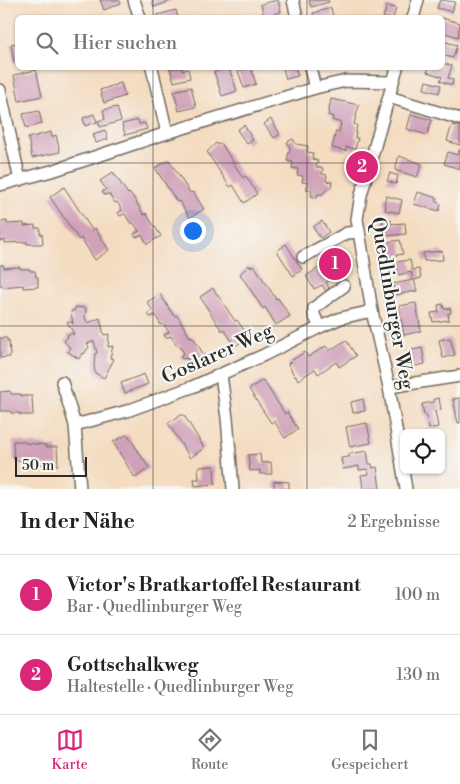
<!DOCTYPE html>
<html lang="de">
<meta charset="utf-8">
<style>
body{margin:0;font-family:"Libre Bodoni",serif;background:#f2f2f2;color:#222}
.controls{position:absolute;right:15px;bottom:15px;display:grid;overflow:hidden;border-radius:8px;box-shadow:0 1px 4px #0004}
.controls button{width:45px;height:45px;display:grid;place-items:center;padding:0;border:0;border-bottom:1px solid #e0e0e0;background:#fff;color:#222;font:25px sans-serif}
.scale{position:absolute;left:15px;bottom:12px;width:72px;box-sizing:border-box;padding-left:5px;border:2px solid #2b2b2b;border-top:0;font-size:14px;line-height:18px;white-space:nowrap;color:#2b2b2b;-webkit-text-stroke:4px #f6f6f2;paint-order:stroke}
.you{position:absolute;left:192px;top:230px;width:18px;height:18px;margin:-12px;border:4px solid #fff;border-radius:50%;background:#1a73e8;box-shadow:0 0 0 8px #1a73e833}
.badge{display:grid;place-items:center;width:32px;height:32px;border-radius:50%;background:#db2777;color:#fff;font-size:16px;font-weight:700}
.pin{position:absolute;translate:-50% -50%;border:2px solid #fff;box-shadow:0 1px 5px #0006}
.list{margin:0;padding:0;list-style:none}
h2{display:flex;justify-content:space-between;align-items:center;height:65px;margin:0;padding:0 20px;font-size:21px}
h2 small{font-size:16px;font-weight:400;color:#767676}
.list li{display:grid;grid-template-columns:32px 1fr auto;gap:15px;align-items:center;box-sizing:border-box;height:80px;padding:0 20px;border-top:1px solid #e0e0e0}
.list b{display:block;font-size:19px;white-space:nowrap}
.list p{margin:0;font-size:16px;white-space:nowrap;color:#767676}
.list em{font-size:16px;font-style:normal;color:#767676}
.icon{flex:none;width:28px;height:28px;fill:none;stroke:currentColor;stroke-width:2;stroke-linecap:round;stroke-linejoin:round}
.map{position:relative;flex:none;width:460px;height:489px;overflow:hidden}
.search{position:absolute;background:#fff;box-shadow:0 1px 4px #0004;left:15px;right:15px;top:15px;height:55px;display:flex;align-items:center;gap:12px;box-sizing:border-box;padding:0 18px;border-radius:8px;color:#767676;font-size:19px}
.sheet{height:225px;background:#fff}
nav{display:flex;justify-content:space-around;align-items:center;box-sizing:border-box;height:70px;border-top:1px solid #e0e0e0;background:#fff;font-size:14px;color:#767676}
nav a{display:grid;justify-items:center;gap:2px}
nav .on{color:#db2777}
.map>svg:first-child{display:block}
</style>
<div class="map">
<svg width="460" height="489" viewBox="0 0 460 489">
<rect width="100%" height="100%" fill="#f6f6f2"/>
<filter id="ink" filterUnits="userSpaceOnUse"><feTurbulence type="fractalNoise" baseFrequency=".02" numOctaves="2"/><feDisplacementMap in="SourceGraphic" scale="10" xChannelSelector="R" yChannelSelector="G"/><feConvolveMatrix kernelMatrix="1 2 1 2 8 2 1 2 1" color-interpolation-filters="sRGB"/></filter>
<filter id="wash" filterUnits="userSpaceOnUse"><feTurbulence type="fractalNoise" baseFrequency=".0096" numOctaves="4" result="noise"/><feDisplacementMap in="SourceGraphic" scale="20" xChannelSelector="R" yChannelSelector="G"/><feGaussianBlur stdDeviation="1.12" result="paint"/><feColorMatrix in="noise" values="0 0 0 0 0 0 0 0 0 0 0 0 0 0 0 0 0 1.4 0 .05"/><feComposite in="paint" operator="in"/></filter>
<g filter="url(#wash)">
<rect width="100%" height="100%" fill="#f4dcc1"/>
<g id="blocks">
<g fill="#d0a2ba">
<path d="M100 0H119L121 3 104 10Z"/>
<path d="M152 0H174L154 7Z"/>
<path d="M278 0 281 12 264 17 261 4Z"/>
<path d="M309 0H328L329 2 311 7Z"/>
<path d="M440 0 455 2 452 12 437 8Z"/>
<path d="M387 6 396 8 393 18H383Z"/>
<path d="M331 8 333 16 314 18 313 13Z"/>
<path d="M176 10 178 18H157V15Z"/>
<path d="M442 18 460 23 458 37 442 32Z"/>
<path d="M442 41 457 45 453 58 442 55Z"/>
<path d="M18 43V63H14L11 44Z"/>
<path d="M442 63 452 66 448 78 453 79 452 85 440 81 442 77 427 72 429 68H442Z"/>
<path d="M170 68H182V71L188 69 190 78 174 82Z"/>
<path d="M229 68 237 91 222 96 214 72Z"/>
<path d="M247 68H251L256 84 244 88 238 71Z"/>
<path d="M283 68H295L298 76 286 79Z"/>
<path d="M36 70 42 96 19 101 14 75Z"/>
<path d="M426 81 441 85 439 93 424 89Z"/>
<path d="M121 83 125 96 104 103 100 90Z"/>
<path d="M191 87 196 107 179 111 174 91Z"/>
<path d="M331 99 359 105 354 124 357 125 355 138H358L355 149 346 147V151L332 148 336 131 339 132 341 123 332 120 333 117 328 115Z"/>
<path d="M117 107 121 121 100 127 98 121 105 119 103 110Z"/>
<path d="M39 111 42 124 26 128 23 114Z"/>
<path d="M94 114 97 122 85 126 83 118Z"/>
<path d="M411 114 432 120 427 135 407 129Z"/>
<path d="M271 119 280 134 274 138 264 124Z"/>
<path d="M138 120 139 124 145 123 147 129 125 135 122 124Z"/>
<path d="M244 125 253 140 247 144 237 130Z"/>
<path d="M452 125 460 127V145L447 141Z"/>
<path d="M105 130 108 139 96 143 93 134Z"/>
<path d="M51 132 52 137 56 135 60 152 32 158 28 138Z"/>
<path d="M293 139 296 144 308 146 307 152 313 153 312 159 318 161 316 167 323 168 322 174 327 175 326 181 332 182 331 188H328L323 194H318L317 198 311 196 312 190 306 189 308 183 302 182 303 176 297 175 298 169 292 168 293 162 287 161 290 148 287 142Z"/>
<path d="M216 143 218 145 221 143 243 178 246 176 257 194 244 203 233 185 230 187 207 152Z"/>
<path d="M460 149V169L444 164 448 152 457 155Z"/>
<path d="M399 156 422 164 417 177 395 170Z"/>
<path d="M169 160 190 193 193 192 204 209 190 218 179 201 177 202 155 168Z"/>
<path d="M113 172 128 194 129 193 133 197 144 215 146 213 149 218 161 236 147 244 142 235 136 237 134 234 139 231 133 222 131 224 125 214 120 216 118 213 122 210 117 202 115 203 109 194 104 195 102 192 106 189 100 181Z"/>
<path d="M390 173 398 176 396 184 387 181Z"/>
<path d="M64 187 92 230 95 228 109 250 95 260 81 238 79 240 50 197Z"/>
<path d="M418 192 437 198 436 202 441 204 439 211 414 204Z"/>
<path d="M386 196 402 200 399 213 385 210 386 205H384Z"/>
<path d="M382 220H391V224L405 223 406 234 385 236Z"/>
<path d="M7 221V224L24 223V226L35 225V228H40V234H42L43 244H27V242L5 243V240L0 241V222Z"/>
<path d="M322 221 329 232 320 238 313 227Z"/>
<path d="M387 238 388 242 400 240 403 254 387 257 384 243 379 244 378 240Z"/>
<path d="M286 244 302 270 293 276 277 251Z"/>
<path d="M442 251 443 260 424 261 423 253Z"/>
<path d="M338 256 346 270 326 282 329 288 326 291 322 285 314 289 306 276Z"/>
<path d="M410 260 412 270 419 269 421 278 414 280 417 291 395 295 393 284 413 280 411 272 399 275 396 262Z"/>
<path d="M0 265H3L4 268 20 267V269H30V271H35L36 277H38V287L23 288V285L2 287V285H0Z"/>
<path d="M249 265 250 267 254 265 276 299 278 298 290 316 276 325 265 307 263 309 240 274Z"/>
<path d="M213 288 235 321 237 320 249 337 235 346 224 329 222 331 200 297Z"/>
<path d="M160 294 174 316 176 315 179 319 190 337 192 336 195 340 206 359 193 367 187 358 182 359 180 356 184 353 179 345 177 346 171 336 166 338 164 335 169 332 163 324 161 325 155 315 150 317 148 314 153 311 147 302Z"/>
<path d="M416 303 421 331 404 335 399 306Z"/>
<path d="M443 304 444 309 450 308 451 313H448L449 320 433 322 431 313 439 312 438 305Z"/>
<path d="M75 307 86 308 85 318 88 323 100 318 104 335 109 334 108 347 113 346 110 358 114 359 104 378 95 373 94 365 95 354 97 353 94 341 87 344 89 347 84 354 82 353 79 359 67 351 70 348 64 341 68 337 67 335 72 333 73 335 74 334 67 322H71L73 324 71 311 75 310Z"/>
<path d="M0 338H7V341L9 340 10 357 0 358Z"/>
<path d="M450 338 455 355 443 358 439 340Z"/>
<path d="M346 340 356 356 339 367 336 362 318 374 315 369 298 380 296 376 295 377 288 364 292 360 305 352 308 357 326 346 329 351Z"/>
<path d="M422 348 425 364 410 367 407 351Z"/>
<path d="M144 374 148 384 125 393 121 383Z"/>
<path d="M263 380 285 414 287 412 298 429 285 438 274 421 271 423 249 389Z"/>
<path d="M10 391 11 394H21V396H32L33 415H20V413H11V411H0V392Z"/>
<path d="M439 398 441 410 435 411 438 427 429 429 426 414 424 415 422 404 434 402V399Z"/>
<path d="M460 398V423H458L453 399Z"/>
<path d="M363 399 365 411 353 413 351 402Z"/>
<path d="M181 415H184L204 448 190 458 168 423Z"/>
<path d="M367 423 371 443 350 447 346 427Z"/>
<path d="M126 435H128L149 468 135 478 113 442Z"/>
<path d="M13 441H24L25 443 46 445V447H57L58 465 44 466V464H36V462L14 460Z"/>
<path d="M367 451 369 464H372L373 468 377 467 380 489H363L361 475 369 474 368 469 359 470V466L343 469 341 458 349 457V454Z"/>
<path d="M260 454 261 463 271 462 272 474H260V470L250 471 248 455Z"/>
<path d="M214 466 215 484 195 486 194 479H199L198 467Z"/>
<path d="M274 481 289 482V489H274Z"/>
</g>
</g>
</g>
<g filter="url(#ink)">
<use href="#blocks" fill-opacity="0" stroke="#716960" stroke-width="1"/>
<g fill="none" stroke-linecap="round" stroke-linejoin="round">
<defs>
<g id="minor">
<path d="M134 0 140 18"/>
<path d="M293 0 297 18"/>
<path d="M413 18 418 0"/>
<path d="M152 68 167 133"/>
<path d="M310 68 315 88"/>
<path d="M397 68 361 195 357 219 372 311 389 387 406 489"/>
<path d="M0 90 20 180"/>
<path d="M389 97 460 119"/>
<path d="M0 185 55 170 167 133 315 88 346 81 392 82"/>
<path d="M303 257 347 233 359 232"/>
<path d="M320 327 314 315V308L344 286"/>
<path d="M221 375 227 418 233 489"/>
<path d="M62 382 75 425 80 489"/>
<path d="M389 387 460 376"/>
<path d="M75 425 127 411 192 387 264 355 320 327 341 318 372 311"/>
</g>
</defs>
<use href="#minor" stroke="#716960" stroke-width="14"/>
<use href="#minor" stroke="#fff" stroke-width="11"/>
</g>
</g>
<path fill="none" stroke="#2b2b2b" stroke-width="1" stroke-opacity="0.55" d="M153 0V18M307 0V18M153 68V489M307 68V489M0 163H460M0 326H460"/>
<g text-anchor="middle" stroke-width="4.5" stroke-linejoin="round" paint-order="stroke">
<g font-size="20" fill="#2b2b2b" stroke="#f6f6f2">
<text transform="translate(393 303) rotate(80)" y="7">Quedlinburger Weg</text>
<text transform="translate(217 353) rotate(-24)" y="7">Goslarer Weg</text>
</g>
</g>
</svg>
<div class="controls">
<button><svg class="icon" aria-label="locate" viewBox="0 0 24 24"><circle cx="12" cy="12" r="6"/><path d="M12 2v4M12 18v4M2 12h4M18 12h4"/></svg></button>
</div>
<div class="scale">50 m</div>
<div class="you"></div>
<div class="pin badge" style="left:335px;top:264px">1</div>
<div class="pin badge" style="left:362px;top:167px">2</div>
<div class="search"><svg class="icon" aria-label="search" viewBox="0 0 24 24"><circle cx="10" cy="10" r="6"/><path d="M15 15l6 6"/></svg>Hier suchen</div>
</div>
<section class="sheet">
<h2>In der Nähe<small>2 Ergebnisse</small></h2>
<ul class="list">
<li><span class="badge">1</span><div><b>Victor's Bratkartoffel Restaurant</b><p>Bar · Quedlinburger Weg</p></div><em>100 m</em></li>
<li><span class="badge">2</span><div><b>Gottschalkweg</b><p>Haltestelle · Quedlinburger Weg</p></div><em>130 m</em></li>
</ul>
</section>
<nav>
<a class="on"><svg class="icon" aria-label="map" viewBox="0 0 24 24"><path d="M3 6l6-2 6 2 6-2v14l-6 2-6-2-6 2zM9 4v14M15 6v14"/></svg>Karte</a>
<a><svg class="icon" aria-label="directions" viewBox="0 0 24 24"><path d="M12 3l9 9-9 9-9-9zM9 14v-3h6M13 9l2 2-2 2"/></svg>Route</a>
<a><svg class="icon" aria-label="saved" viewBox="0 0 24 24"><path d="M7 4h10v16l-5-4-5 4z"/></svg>Gespeichert</a>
</nav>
